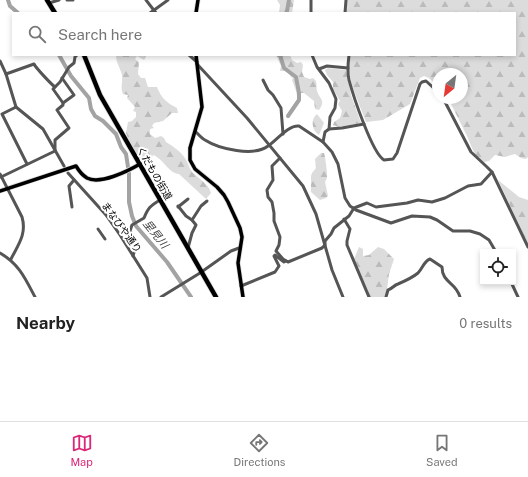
<!DOCTYPE html>
<meta charset="utf-8">
<style>
body{margin:0;font-family:"Public Sans","Noto Sans JP",sans-serif;background:#f2f2f2;color:#222}
.controls{position:absolute;right:12px;bottom:12px;display:grid;overflow:hidden;border-radius:0px;box-shadow:0 2px 6px #0003}
.controls button{width:36px;height:36px;display:grid;place-items:center;padding:0;border:0;border-bottom:1px solid #e0e0e0;background:#fff;color:#222;font:20px sans-serif}
.compass{position:absolute;left:432px;top:68px;width:36px;height:36px;border-radius:50%;background:#fff;box-shadow:0 2px 6px #0003;rotate:209deg}
.list{margin:0;padding:0;list-style:none}
h2{display:flex;justify-content:space-between;align-items:center;height:52px;margin:0;padding:0 16px;font-size:17px}
h2 small{font-size:13px;font-weight:400;color:#767676}
.icon{flex:none;width:22px;height:22px;fill:none;stroke:currentColor;stroke-width:2;stroke-linecap:round;stroke-linejoin:round}
.map{position:relative;flex:none;width:528px;height:297px;overflow:hidden}
.search{position:absolute;background:#fff;box-shadow:0 2px 6px #0003;left:12px;right:12px;top:12px;height:44px;display:flex;align-items:center;gap:10px;box-sizing:border-box;padding:0 14px;border-radius:0px;color:#767676;font-size:15px}
.sheet{height:124px;background:#fff}
nav{display:flex;justify-content:space-around;align-items:center;box-sizing:border-box;height:56px;border-top:1px solid #e0e0e0;background:#fff;font-size:11px;color:#767676}
nav a{display:grid;justify-items:center;gap:2px}
nav .on{color:#db2777}
.map>svg:first-child{display:block}
</style>
<div class="map">
<svg width="528" height="297" viewBox="0 0 528 297">
<defs>
<pattern id="forest-firs" width="22" height="20" patternUnits="userSpaceOnUse"><rect width="22" height="20" fill="#dcdcdc"/><path d="M5 1l3.5 6h-7zM16 11l3.5 6h-7z" fill="#bbb"/></pattern>
</defs>
<rect width="100%" height="100%" fill="#fff"/>
<g fill="url(#forest-firs)">
<path d="M277 0H294L292 13H279L280 5Z"/>
<path d="M347 0H528V157L526 159 521 158 515 154 505 157 495 155 489 161 484 162 475 154 472 148 467 136 448 98H462V74H438V86L429 78 424 76 420 78 410 104 383 120 366 122 352 86 349 71 350 55H515V13H345Z"/>
<path d="M116 55H144L146 57 144 60 137 56 135 59 139 62 138 74 141 78H145L148 87H157C161 98 167 103 177 108L178 113H172L163 121 154 123 152 126 154 128 150 129V134L155 138 161 136 164 138 166 142C173 146 180 151 185 158 188 163 189 167 192 172 198 178 209 184 211 193L206 199 179 174C168 173 164 159 153 155L152 157 147 156 139 158 130 144 126 133 128 122 132 121 136 117V112L133 111 135 107 127 98 128 95 123 94C120 87 123 82 122 75 120 67 116 63 116 55Z"/>
<path d="M276 55H290L292 60 297 63 301 62 303 65 302 72 304 77 310 79 313 78 316 81C317 84 316 88 317 91 320 100 326 100 319 110L315 109 314 101 304 93H300V100L296 104C299 96 295 88 292 80L293 78 291 77 287 71H280L281 66Z"/>
<path d="M328 68 346 70 351 95 361 123 339 127 333 125 334 122 340 118 342 111 338 104 340 101 333 89V82L327 75 325 70Z"/>
<path d="M317 114 324 123 319 135C312 131 310 119 317 114Z"/>
<path d="M321 153H324L325 157 327 172V178L325 182 328 196 326 198 320 200 311 192V176L312 173 316 168 315 159Z"/>
<path d="M498 180 519 197 528 200V244Z"/>
<path d="M359 247 363 249V256L369 255 378 247 384 249 394 259 389 274 386 297H370L354 259Z"/>
</g>
<g fill="none" stroke-linecap="round" stroke-linejoin="round">
<g stroke="#a3a3a3" stroke-width="4">
<path d="M8 0 10 6 18 13"/>
<path d="M286 13 287 11 289 0"/>
<path d="M59 55 71 76 89 98 91 109 95 116 103 121 116 134 121 147 126 154 128 167"/>
<path d="M280 55 284 68 296 77 299 93V100L288 116"/>
<path d="M129 173V202L132 216 136 226 167 262 191 297"/>
</g>
<defs>
<g id="major">
<path d="M196 13 198 0"/>
<path d="M196 55 202 107 190 148V160L195 169 217 187 224 195 228 202 240 228 242 237 238 263 243 297"/>
<path d="M0 191 76 166C79 171 82 175 87 178 100 185 128 171 140 164"/>
</g>
<g id="highway">
<path d="M47 0 55 13"/>
<path d="M84 55 100 95 216 297"/>
</g>
</defs>
<use href="#major" stroke="#dbdbdb" stroke-width="5"/>
<use href="#highway" stroke="#dbdbdb" stroke-width="6"/>
<g stroke="#555" stroke-width="3">
<path d="M67 0H73"/>
<path d="M146 0 156 13"/>
<path d="M311 0V13"/>
<path d="M49 3 59 0"/>
<path d="M150 13 168 0"/>
<path d="M345 13 346 0"/>
<path d="M189 55 197 62"/>
<path d="M312 55 317 67 329 83 336 99 335 108 330 117 329 129 325 132 323 142"/>
<path d="M349 55C348 63 347 72 349 80 353 95 372 153 384 160L393 159 397 153 420 84 422 82 426 81 438 92"/>
<path d="M0 61 6 74 16 107 43 129 64 166"/>
<path d="M197 64 247 118 303 186 316 214 332 270 343 297"/>
<path d="M319 69 327 66 348 68"/>
<path d="M6 74 34 64C36 68 51 84 55 87"/>
<path d="M263 80 268 90 273 95 281 108 283 134"/>
<path d="M443 98 471 152 487 167 492 172 528 247"/>
<path d="M63 103 53 89 60 82 69 67 74 63 75 57 77 55"/>
<path d="M16 107 2 114 27 164"/>
<path d="M329 129 342 128 364 124"/>
<path d="M196 132C198 134 201 138 205 140 219 149 254 157 268 146 277 140 288 125 299 126L323 142 332 152 338 164 345 198 350 206 356 210 391 223 412 216 430 217 437 220 453 231H470L480 234 489 240 496 252"/>
<path d="M280 158 272 166 273 180 267 190 268 197 272 202 274 213V221L280 237 279 245 276 251 283 259 288 262 322 248 325 245V241L331 234 334 228 349 216 354 208 367 203 376 207 407 203 418 200 432 202 445 198 468 186 481 184 492 172"/>
<path d="M68 173 106 215 120 235 147 278 150 297"/>
<path d="M0 174 22 217C27 234 18 245 11 259"/>
<path d="M1 177 55 151V140L69 128 57 110 63 105V103L74 95 62 78"/>
<path d="M178 206 186 216 192 220"/>
<path d="M72 207 69 186 74 180"/>
<path d="M178 207 188 199"/>
<path d="M344 219 350 229 347 241V245L369 297"/>
<path d="M98 229 105 239"/>
<path d="M188 248 192 233 196 225 192 220 201 206 207 201"/>
<path d="M0 253C19 264 25 278 35 297"/>
<path d="M133 256 137 242 130 231 132 225 144 218C148 208 150 206 160 200"/>
<path d="M511 282 518 297"/>
<path d="M241 286 275 272 279 266 274 256 275 255 284 262 286 261"/>
<path d="M161 297 200 273 231 251 239 248"/>
<path d="M386 297 388 290C392 289 394 285 398 284 405 281 412 278 418 273 423 268 424 261 430 259L442 267C442 283 456 282 460 297"/>
</g>
<use href="#major" stroke="#000" stroke-width="3.5"/>
<use href="#highway" stroke="#000" stroke-width="4.5"/>
</g>
<g text-anchor="middle" stroke-width="4" stroke-linejoin="round" paint-order="stroke">
<g font-size="10" fill="#000" stroke="#fff">
<text transform="translate(155 173) rotate(60)" y="4">くだもの街道</text>
<text transform="translate(122 227) rotate(54)" y="4">まなびや通り</text>
</g>
<g font-size="11" font-style="italic" fill="#444" stroke="#fff">
<text transform="translate(156 234) rotate(51)" y="4">里見川</text>
</g>
</g>
</svg>
<div class="controls">
<button><svg class="icon" aria-label="locate" viewBox="0 0 24 24"><circle cx="12" cy="12" r="6"/><path d="M12 2v4M12 18v4M2 12h4M18 12h4"/></svg></button>
</div>
<svg class="compass" viewBox="-18 -18 36 36"><path d="M0-13l5 13h-10z" fill="#e53935"/><path d="M0 13l5-13h-10z" fill="#767676"/></svg>
<div class="search"><svg class="icon" aria-label="search" viewBox="0 0 24 24"><circle cx="10" cy="10" r="6"/><path d="M15 15l6 6"/></svg>Search here</div>
</div>
<section class="sheet">
<h2>Nearby<small>0 results</small></h2>
<ul class="list">
</ul>
</section>
<nav>
<a class="on"><svg class="icon" aria-label="map" viewBox="0 0 24 24"><path d="M3 6l6-2 6 2 6-2v14l-6 2-6-2-6 2zM9 4v14M15 6v14"/></svg>Map</a>
<a><svg class="icon" aria-label="directions" viewBox="0 0 24 24"><path d="M12 3l9 9-9 9-9-9zM9 14v-3h6M13 9l2 2-2 2"/></svg>Directions</a>
<a><svg class="icon" aria-label="saved" viewBox="0 0 24 24"><path d="M7 4h10v16l-5-4-5 4z"/></svg>Saved</a>
</nav>
